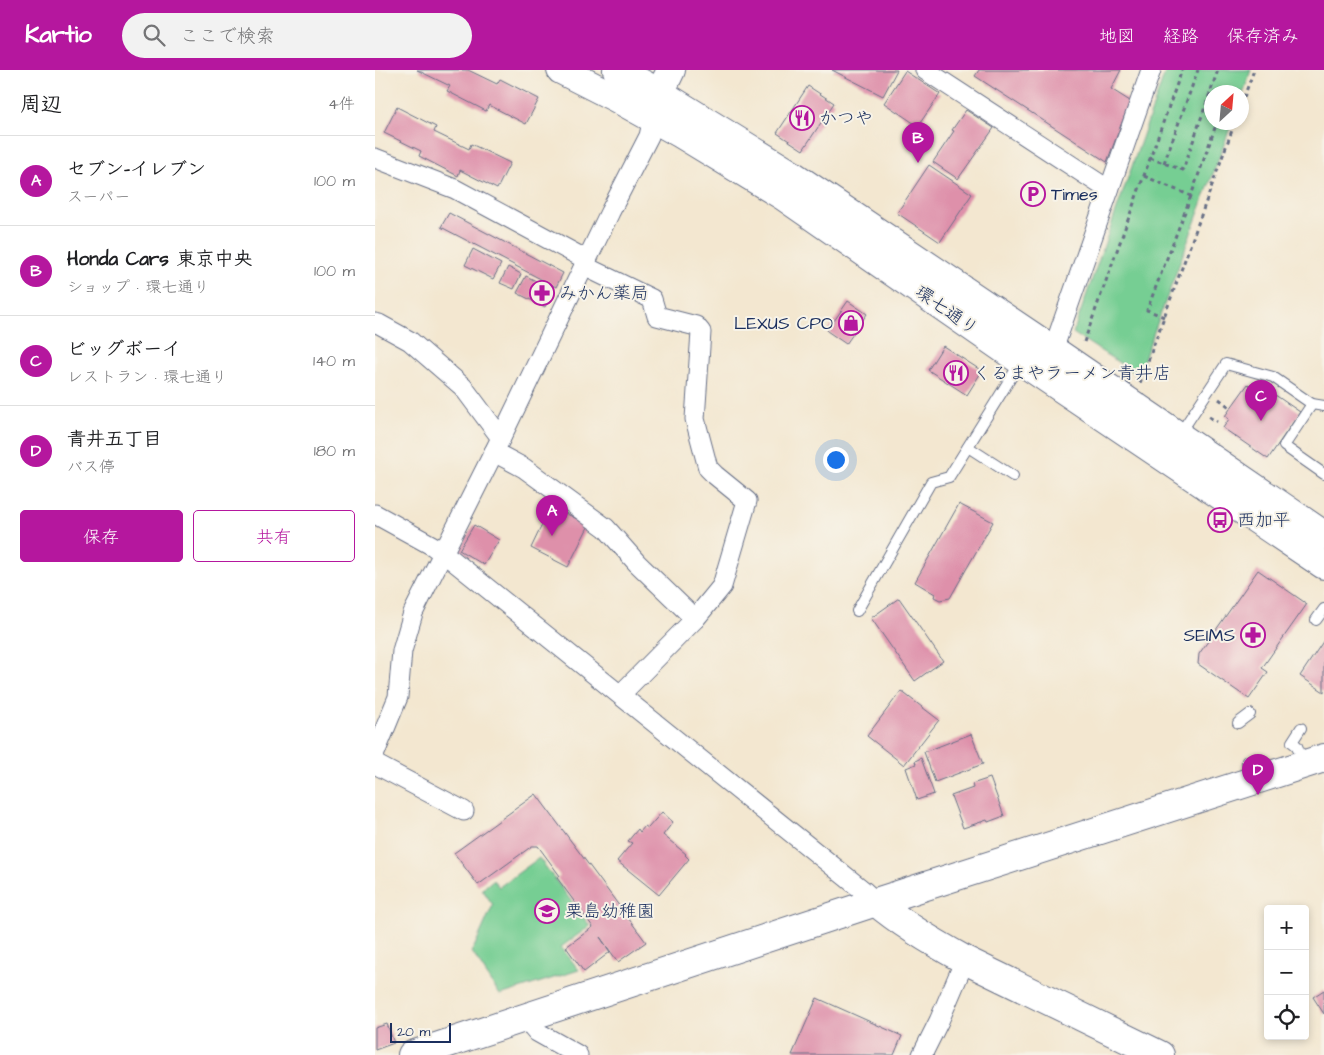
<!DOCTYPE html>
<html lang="ja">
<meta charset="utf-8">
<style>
body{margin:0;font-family:"Architects Daughter","Klee One",sans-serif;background:#f2f2f2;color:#202124}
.controls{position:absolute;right:15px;bottom:15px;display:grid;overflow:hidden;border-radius:5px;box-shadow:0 2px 8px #0003}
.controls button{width:45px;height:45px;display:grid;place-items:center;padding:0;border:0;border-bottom:1px solid #e0e0e0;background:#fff;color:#202124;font:25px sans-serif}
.compass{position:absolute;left:829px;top:15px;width:45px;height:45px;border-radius:50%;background:#fff;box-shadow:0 2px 8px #0003;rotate:26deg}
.scale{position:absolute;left:15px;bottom:12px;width:61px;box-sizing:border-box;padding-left:5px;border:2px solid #1b2f5e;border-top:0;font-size:14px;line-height:18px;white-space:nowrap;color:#1b2f5e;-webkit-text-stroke:4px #f7f3e8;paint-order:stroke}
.you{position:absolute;left:460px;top:389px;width:18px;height:18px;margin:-12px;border:4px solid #fff;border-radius:50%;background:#1a73e8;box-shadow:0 0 0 8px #1a73e833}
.badge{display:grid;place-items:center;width:32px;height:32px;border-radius:50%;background:#b5179e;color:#fff;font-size:16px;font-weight:700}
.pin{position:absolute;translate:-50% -41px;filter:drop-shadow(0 1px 2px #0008)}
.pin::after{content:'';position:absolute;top:26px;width:18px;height:15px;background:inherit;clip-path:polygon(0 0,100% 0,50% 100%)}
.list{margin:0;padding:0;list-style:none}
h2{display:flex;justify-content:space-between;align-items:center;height:65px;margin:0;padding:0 20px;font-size:21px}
h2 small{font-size:16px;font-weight:400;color:#757577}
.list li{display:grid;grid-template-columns:32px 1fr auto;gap:15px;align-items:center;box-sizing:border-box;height:90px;padding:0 20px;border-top:1px solid #e0e0e0}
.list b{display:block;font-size:19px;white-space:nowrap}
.list p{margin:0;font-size:16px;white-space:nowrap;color:#757577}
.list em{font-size:16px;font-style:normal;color:#757577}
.actions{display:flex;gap:10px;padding:15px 20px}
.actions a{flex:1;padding:11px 0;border:1px solid #b5179e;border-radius:5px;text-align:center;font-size:18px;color:#b5179e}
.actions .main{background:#b5179e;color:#fff}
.icon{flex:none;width:28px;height:28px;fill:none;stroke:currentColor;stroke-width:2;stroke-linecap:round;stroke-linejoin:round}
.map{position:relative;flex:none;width:949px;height:985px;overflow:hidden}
header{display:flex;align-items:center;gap:30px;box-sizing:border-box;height:70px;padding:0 25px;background:#b5179e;color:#fff}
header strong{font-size:24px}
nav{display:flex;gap:28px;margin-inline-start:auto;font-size:18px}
.search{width:350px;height:45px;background:#f2f2f2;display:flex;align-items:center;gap:12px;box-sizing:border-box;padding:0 18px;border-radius:28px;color:#757577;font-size:19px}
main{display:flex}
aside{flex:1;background:#fff}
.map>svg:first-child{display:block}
</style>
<header>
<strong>Kartio</strong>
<div class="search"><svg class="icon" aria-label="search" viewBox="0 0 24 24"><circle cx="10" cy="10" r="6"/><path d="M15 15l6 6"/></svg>ここで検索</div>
<nav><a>地図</a><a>経路</a><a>保存済み</a></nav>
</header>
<main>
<aside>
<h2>周辺<small>4件</small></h2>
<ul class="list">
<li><span class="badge">A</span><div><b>セブン-イレブン</b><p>スーパー</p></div><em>100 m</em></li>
<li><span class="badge">B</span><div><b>Honda Cars 東京中央</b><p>ショップ · 環七通り</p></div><em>100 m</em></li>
<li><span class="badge">C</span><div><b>ビッグボーイ</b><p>レストラン · 環七通り</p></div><em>140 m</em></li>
<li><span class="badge">D</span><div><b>青井五丁目</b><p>バス停</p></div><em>180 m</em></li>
</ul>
<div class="actions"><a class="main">保存</a><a>共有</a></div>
</aside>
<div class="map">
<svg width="949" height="985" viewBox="0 0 949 985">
<rect width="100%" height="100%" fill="#f7f3e8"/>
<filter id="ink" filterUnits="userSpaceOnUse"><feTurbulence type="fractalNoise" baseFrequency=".02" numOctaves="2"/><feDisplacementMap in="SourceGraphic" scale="10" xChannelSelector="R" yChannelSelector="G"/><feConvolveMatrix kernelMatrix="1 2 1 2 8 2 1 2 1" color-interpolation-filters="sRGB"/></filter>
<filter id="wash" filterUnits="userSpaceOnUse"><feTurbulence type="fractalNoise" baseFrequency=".0096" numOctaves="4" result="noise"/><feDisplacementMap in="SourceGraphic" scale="20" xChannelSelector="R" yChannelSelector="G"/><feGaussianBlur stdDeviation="1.12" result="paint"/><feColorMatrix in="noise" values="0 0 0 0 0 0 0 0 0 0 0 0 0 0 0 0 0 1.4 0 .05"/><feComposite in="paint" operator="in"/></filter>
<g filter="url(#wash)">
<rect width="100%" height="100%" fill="#f3e7d0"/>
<g fill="#76ce93" stroke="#487e78">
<path d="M791 0H876L867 27 866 22H836V52L857 53 763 305 698 263Z"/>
<path d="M164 788 215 856 186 877 204 900 125 925 97 882 118 835 107 819 118 810 124 817Z"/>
</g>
<g id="blocks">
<g fill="#de90aa">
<path d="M42 0H93L122 14 125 9 164 29 151 54 114 35 111 41 72 21 75 16Z"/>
<path d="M457 0H522L508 26Z"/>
<path d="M604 0H746L736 19 755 31 732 92 600 6Z"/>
<path d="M530 1 565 24 543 56 509 33Z"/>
<path d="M433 16 459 33 428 80 402 63Z"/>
<path d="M22 37 61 57 59 62 94 79 96 74 135 93 122 119 85 100 83 106 44 86 46 81 9 63Z"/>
<path d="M591 40 619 58 583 109 558 92 579 61 577 60Z"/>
<path d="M554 95 597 124 565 172 522 143Z"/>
<path d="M74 143 188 203 181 217 66 157Z"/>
<path d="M98 179 126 194 118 209 90 195Z"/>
<path d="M133 197 146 204 139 219 125 213Z"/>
<path d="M151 206 179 220 170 237 142 223Z"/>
<path d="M473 231 492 244 471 274 452 261Z"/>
<path d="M568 276 607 301 592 325 553 300Z"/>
<path d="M873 314 886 323 890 318 925 342 893 389 848 358 854 349 850 346Z"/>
<path d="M584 434 618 452 575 528 565 530 559 527 560 524 540 512Z"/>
<path d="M176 436 214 455 193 497 156 478Z"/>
<path d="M99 455 124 470 109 495 84 480Z"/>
<path d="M883 500 932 534 887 598 893 602 874 629 823 594 824 584Z"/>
<path d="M524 528 568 591 540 611 496 548Z"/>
<path d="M949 570V622L925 606Z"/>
<path d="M526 621 564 650 529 695 492 666Z"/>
<path d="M596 664 608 694 560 712 549 682Z"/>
<path d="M546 688 559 724 542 730 531 698 541 694 540 691Z"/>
<path d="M615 708 629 746 613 752 612 750 588 758 576 726 598 718 597 714Z"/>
<path d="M161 724 271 872 243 892 225 867 235 882 209 902 191 877 218 857 182 808 185 806 163 776H157L103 815 79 783Z"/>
<path d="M287 742 298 752 288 765 311 784 310 785 314 789 284 825 242 791 257 773 253 771 263 759 265 762 270 756 273 758Z"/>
<path d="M949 920V944L938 927Z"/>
<path d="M442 928 527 966 519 985H417Z"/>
<path d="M12 954 19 973 0 980V958Z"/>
</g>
</g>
</g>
<g filter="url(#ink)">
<use href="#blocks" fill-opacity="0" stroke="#676f86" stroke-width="1"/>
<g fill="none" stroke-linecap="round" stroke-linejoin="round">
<defs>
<g id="lane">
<path d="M937 334 949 336"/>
<path d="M804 365 851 294 898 307 937 334 909 376 949 404"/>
<path d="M593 377 638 406"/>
<path d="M482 541 556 412 574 407 645 293"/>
<path d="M941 550 949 539"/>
<path d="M863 653 875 644"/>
<path d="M926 658 917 672 922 676 929 693"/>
<path d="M872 691 876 709"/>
</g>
<g id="street">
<path d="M550 0 734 120"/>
<path d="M0 88 80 119 212 190"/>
<path d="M209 196 277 229 282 246 321 256 326 262 320 349 333 398 340 405 372 431 347 516 320 549 246 624"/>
<path d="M0 253 4 254 35 271 88 317 126 368"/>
<path d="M678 280 776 0"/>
<path d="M119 382 149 398 231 458 262 493 320 549"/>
<path d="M0 444 58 476 76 489 490 822 501 832"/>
<path d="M0 683 23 627 27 581 38 543 126 368 235 142 274 66 278 48"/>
<path d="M0 694 89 741"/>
<path d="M150 948 162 962 203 985"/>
<path d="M547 985 564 951 590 890"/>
</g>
<g id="secondary">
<path d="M278 46 285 23 296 0"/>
<path d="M501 832C528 855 559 873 590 890L785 985"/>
<path d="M37 985 501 832 949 688"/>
</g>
<g id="primary">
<path d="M186 0 241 28 306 64 408 126 646 291 949 495"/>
<path d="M242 0 285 23 416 104 678 280 949 465"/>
</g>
</defs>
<use href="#lane" stroke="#676f86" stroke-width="12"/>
<use href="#street" stroke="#676f86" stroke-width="21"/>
<use href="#secondary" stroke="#676f86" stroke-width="30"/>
<use href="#primary" stroke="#676f86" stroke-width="30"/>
<g stroke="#676f86" stroke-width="3" stroke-dasharray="4 4" stroke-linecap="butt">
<path d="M866 35 879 0"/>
<path d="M775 88 808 100 843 0"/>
<path d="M789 93 823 0"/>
<path d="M769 106 816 126 842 52"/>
<path d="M789 247 772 240 816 126"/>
<path d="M709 272 807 0"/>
<path d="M765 313 860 52"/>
<path d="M844 329 856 338"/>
<path d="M834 347 842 352"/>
</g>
<use href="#lane" stroke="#fff" stroke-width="10"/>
<use href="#street" stroke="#fff" stroke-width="19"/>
<use href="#secondary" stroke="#fff" stroke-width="28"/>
<use href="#primary" stroke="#fff" stroke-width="28"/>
</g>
</g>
<defs>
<symbol id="restaurant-ring" viewBox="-11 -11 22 22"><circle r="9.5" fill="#f7f3e8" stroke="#b5179e" stroke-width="1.5"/><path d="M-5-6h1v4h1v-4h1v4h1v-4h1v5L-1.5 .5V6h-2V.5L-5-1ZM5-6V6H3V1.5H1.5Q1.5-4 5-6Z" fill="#b5179e"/></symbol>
<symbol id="parking-ring" viewBox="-11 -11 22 22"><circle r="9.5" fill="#f7f3e8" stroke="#b5179e" stroke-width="1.5"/><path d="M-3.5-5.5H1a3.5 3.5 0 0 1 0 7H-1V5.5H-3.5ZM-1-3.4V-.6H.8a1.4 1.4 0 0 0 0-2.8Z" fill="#b5179e"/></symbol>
<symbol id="pharmacy-ring" viewBox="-11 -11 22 22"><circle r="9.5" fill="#f7f3e8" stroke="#b5179e" stroke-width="1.5"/><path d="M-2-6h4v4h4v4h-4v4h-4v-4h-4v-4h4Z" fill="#b5179e"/></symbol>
<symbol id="shop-ring" viewBox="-11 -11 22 22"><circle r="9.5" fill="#f7f3e8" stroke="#b5179e" stroke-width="1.5"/><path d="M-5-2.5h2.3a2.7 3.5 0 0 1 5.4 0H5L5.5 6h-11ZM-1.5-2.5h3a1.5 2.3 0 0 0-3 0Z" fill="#b5179e"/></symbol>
<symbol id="bus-ring" viewBox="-11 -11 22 22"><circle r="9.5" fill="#f7f3e8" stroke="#b5179e" stroke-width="1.5"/><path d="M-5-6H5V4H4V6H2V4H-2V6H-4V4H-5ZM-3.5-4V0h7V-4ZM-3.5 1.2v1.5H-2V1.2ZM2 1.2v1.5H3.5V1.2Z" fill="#b5179e"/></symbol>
<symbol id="school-ring" viewBox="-11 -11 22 22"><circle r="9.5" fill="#f7f3e8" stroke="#b5179e" stroke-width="1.5"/><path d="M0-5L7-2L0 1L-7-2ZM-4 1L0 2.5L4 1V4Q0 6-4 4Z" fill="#b5179e"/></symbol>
</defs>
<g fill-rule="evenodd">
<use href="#restaurant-ring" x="413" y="34" width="28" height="28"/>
<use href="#parking-ring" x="644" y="110" width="28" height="28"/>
<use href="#pharmacy-ring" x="153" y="209" width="28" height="28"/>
<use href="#shop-ring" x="462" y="239" width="28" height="28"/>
<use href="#restaurant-ring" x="567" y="289" width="28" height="28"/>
<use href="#bus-ring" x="831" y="436" width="28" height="28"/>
<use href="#pharmacy-ring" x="864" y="551" width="28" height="28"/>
<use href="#school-ring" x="158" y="827" width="28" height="28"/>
</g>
<g text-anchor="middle" stroke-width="4" stroke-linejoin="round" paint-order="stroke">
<g font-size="18" fill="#1b2f5e" stroke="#f7f3e8" text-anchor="start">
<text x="444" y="54">かつや</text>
<text x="676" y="130">Times</text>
<text x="184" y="229">みかん薬局</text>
<text x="458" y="259" text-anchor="end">LEXUS CPO</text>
<text x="598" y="309">くるまやラーメン青井店</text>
<text x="862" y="456">西加平</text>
<text x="860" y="571" text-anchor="end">SEIMS</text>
<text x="190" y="847">栗島幼稚園</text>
</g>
<g font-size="18" fill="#1b2f5e" stroke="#f7f3e8">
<text transform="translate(572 240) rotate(35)" y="6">環七通り</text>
</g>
</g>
</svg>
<div class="controls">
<button>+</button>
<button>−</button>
<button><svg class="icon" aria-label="locate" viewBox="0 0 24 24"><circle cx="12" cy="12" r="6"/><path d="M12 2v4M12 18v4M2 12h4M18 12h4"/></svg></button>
</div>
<svg class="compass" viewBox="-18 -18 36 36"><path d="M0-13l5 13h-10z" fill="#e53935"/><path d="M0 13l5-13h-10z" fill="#757577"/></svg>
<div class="scale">20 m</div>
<div class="you"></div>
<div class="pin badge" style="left:177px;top:466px">A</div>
<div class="pin badge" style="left:543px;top:93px">B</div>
<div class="pin badge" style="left:886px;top:351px">C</div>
<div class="pin badge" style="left:883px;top:725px">D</div>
</div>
</main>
